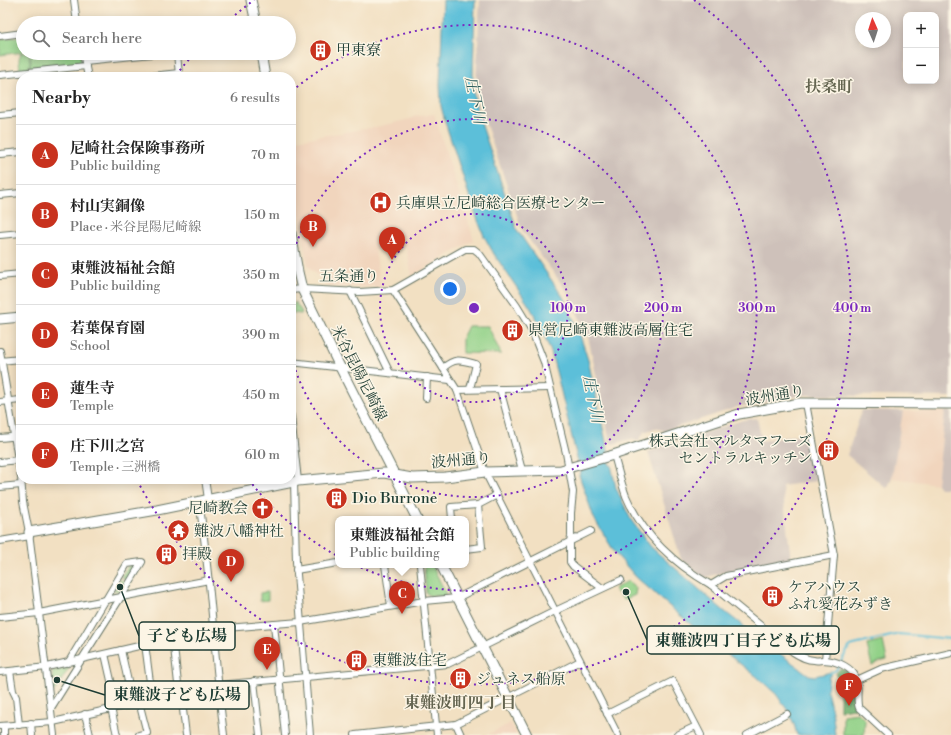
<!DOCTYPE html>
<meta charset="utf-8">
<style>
body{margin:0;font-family:"Libre Bodoni","Noto Serif JP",serif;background:#f2f2f2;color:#222}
.controls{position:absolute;right:12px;top:12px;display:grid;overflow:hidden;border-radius:8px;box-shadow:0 2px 10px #0003}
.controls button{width:36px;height:36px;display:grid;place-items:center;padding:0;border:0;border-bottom:1px solid #e0e0e0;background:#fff;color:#222;font:20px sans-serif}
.compass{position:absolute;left:855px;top:12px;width:36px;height:36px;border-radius:50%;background:#fff;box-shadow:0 2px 10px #0003;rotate:357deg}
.you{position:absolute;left:450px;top:289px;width:14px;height:14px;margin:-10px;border:3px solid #fff;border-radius:50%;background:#1a73e8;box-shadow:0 0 0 6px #1a73e833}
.badge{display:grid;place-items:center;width:26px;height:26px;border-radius:50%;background:#c8321e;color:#fff;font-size:13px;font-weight:700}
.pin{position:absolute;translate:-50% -33px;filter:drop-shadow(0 1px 2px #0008)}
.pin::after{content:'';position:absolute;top:21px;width:14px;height:12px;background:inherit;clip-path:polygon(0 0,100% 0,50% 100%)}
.popup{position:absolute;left:335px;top:516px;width:134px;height:52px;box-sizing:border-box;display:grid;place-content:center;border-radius:8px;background:#fff;filter:drop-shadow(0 1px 3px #0005);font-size:13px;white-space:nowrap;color:#767676}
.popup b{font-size:15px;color:#222}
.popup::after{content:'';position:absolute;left:50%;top:100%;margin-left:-8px;border:8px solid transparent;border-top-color:#fff}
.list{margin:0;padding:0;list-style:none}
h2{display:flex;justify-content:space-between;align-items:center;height:52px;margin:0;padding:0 16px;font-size:17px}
h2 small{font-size:13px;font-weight:400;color:#767676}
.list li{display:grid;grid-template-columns:26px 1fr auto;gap:12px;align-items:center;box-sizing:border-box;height:60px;padding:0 16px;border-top:1px solid #e0e0e0}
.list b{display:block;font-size:15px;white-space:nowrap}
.list p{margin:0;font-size:13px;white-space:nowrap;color:#767676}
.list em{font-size:13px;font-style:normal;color:#767676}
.icon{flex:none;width:22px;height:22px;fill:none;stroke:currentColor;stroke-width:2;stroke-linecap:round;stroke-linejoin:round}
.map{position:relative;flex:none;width:951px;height:735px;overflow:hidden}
.search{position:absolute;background:#fff;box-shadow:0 2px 10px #0003;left:16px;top:16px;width:280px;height:44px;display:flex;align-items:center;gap:10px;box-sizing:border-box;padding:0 14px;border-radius:22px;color:#767676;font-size:15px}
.panel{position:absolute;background:#fff;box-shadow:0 2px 10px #0003;left:16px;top:72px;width:280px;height:412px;border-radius:16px}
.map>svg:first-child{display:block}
</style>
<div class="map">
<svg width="951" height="735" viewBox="0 0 951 735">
<rect width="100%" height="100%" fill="#fcf5e5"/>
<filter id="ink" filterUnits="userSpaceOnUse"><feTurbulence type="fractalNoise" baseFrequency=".025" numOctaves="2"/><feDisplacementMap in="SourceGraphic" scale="8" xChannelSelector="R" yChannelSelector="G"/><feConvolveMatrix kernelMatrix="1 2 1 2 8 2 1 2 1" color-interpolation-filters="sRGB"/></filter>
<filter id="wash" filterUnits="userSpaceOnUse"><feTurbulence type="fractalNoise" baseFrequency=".012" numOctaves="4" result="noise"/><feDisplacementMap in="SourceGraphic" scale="16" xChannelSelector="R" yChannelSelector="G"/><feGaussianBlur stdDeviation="0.9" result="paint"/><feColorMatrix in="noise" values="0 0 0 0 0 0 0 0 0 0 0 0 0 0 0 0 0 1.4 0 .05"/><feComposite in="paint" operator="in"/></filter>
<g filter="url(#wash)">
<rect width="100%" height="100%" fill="#f2e0c2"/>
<g fill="#f1d5bd">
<path d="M434 114 474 240 412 276 406 246 375 250 381 287H329L308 266 291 167V141L376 127 410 119 413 117Z"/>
<path d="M903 411H945L937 484 892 478Z"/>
<path d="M511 723 517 735H487Z"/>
</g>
<g fill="#cec1ba" fill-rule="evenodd">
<path d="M480 0H951V397L804 395 738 407 665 431 656 428 644 432 640 439 637 441 631 439 613 444 610 442 588 336 567 291 522 230 481 110 476 85ZM906 15H936V81H906ZM861 18H885V42H861Z"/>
<path d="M862 410 903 411 892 477 888 487 886 488 847 455Z"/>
<path d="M945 411H951V488H940L937 484Z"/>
<path d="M757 418 762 441 808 433 816 481 782 486 791 560 727 571 703 578 681 559 648 452 743 420Z"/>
</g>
<g fill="#92d188" stroke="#58875e">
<path d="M23 36V52L0 55V39Z"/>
<path d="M21 53H29L30 63 27 70 20 71 19 59Z"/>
<path d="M30 53H80L82 63 29 69 31 62Z"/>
<path d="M295 302 302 312 301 314 293 313 294 303Z"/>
<path d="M468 326H488L501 354 462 353V338Z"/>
<path d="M137 565 128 581 121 577 128 566Z"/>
<path d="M424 565H432L446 594 445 596H430L426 593Z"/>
<path d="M120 579 127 584 123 590 114 591Z"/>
<path d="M628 581 636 588 635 595 624 600 614 589Z"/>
<path d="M268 592V600L260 601V593Z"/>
<path d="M883 641 887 660 879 662 872 666 867 645Z"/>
<path d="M69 668 56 689 54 691 52 671Z"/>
<path d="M858 713 865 720 864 735H843V715Z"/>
</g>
<g fill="#75b374" stroke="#4a7854">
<path d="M841 668 849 672 852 680 840 684 836 673Z"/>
<path d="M852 685 855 708 840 710V688Z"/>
</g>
<path fill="#5bbfd9" stroke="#3d7e86" d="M443 0H475L473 74V90L477 111 517 230 563 297 578 329 588 360 608 451 609 464 611 465 616 488 624 505 631 520 651 547 724 611 760 639 809 675 815 676 831 672V675L829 676 827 691 833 716 835 735H797L794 724 788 711 776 694 756 676 709 640 661 599 636 577 615 553 594 518 579 475 581 472 576 454 558 379 551 352 541 327 530 307 494 254 484 236 474 210 446 125 441 106 440 84Z"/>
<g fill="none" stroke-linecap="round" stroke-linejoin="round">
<path stroke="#5bbfd9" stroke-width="2" d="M829 674 836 670 850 646 899 634 951 639"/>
</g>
</g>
<g filter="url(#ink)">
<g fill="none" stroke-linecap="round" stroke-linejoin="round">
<defs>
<g id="street">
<path d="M74 0 77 23"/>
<path d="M0 36 23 33"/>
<path d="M83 53 88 77"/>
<path d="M177 53 179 75"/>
<path d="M85 61 162 53"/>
<path d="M0 75 86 66"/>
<path d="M142 77 179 73"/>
<path d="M0 115 21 113"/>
<path d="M0 154 21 152"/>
<path d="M0 195 21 193"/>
<path d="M0 235 21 233"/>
<path d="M0 276 21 274"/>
<path d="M291 290 302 289 359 292 393 290 465 249H474L479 253 517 306 531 329 544 362 566 453 573 492 571 513V536L570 542V562L573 566 602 588"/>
<path d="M393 290 457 390 485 472 618 735"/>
<path d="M350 291 390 373"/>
<path d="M0 351 21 477 23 502 29 532 54 735"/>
<path d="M0 361 21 359"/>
<path d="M291 362 450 380"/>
<path d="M443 368C455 357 462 360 476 364L470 389"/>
<path d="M500 389 522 470"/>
<path d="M457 390 550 388"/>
<path d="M426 398 427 377"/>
<path d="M0 402 21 400"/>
<path d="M806 403 834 555 825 660"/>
<path d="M291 416 298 481"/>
<path d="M0 438 21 436"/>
<path d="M614 455C618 469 621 483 626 496 642 534 675 564 711 585L793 652C800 656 806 660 814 660 817 661 820 660 823 660 834 660 847 665 854 674 861 683 855 698 859 708L888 735"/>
<path d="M0 462 18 460"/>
<path d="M205 479 208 499"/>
<path d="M260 479 262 489"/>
<path d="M294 481 296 562 310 735"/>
<path d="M0 487 21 485"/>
<path d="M199 501C211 578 214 657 224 735"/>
<path d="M452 519 451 507 478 505"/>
<path d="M0 541 30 536"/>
<path d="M466 549 482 547 478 505 497 495"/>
<path d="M385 565 391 606"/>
<path d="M420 565 437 735"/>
<path d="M296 570 338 563"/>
<path d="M711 585 726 576 834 555"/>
<path d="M0 617 39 613 209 580"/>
<path d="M274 624 285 735"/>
<path d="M173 638 179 693"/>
<path d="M145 645C148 663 149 681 153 699"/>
<path d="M121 650 133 704"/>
<path d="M105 654 117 707"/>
<path d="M10 671 13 691 16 697 19 725"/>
<path d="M0 672 47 667 213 629 300 622 424 601 457 598 591 531"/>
<path d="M857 680 881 669 951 653"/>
<path d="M254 681 260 735"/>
<path d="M181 693 186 735"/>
<path d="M51 708 121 597 142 562 127 564 68 663"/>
<path d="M111 708 117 735"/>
<path d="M85 714 90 735"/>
<path d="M607 714 673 681 701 735"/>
<path d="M31 723 32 735"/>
<path d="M456 724 461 735"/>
<path d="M0 726 53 722 218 685 448 664 555 611 621 580"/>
<path d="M4 726V735"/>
<path d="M139 735 147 733 139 702"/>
<path d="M355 735 456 724 580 661"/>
<path d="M677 735 696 726"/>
<path d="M747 735 787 714"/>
</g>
<g id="secondary">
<path d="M251 0 256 23"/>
<path d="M261 53 265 77"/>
<path d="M291 233 298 272 302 289 340 367 417 519"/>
<path d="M0 319 21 317"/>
<path d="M29 532 157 510 298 481 384 473 412 478 445 477 485 472 561 470 610 456 739 414 800 403 951 404"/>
<path d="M441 565 527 735"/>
</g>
</defs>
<use href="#street" stroke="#697666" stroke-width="8"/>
<use href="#secondary" stroke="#697666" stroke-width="11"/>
<use href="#street" stroke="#fff" stroke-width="6"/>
<use href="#secondary" stroke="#fff" stroke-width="9"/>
</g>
</g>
<g fill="none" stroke="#7b2cbf" stroke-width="2" stroke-dasharray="2 4">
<circle cx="474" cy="308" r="94"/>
<path d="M291 261A189 189 0 1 1 291 355"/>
<path d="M292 91A283 283 0 1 1 249 480"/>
<path d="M176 75A378 378 0 0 1 193 55M226 23A378 378 0 0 1 254 0M694 0A378 378 0 1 1 137 480"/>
</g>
<defs>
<symbol id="building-disc" viewBox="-11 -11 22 22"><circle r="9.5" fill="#c8321e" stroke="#fcf5e5"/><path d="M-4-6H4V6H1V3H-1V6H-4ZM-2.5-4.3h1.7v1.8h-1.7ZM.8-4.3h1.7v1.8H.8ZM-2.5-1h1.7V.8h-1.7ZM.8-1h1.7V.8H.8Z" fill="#fff"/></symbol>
<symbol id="hospital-disc" viewBox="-11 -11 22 22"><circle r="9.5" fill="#c8321e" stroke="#fcf5e5"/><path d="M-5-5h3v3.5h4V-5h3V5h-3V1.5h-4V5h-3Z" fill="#fff"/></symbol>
<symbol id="church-disc" viewBox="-11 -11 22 22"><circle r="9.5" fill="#c8321e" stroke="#fcf5e5"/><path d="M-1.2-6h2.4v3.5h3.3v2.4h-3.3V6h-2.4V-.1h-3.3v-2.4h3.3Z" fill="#fff"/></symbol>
<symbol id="temple-disc" viewBox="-11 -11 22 22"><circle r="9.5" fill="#c8321e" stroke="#fcf5e5"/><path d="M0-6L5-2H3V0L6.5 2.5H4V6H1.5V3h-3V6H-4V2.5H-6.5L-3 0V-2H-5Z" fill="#fff"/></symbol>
</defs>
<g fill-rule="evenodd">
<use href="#building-disc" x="308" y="38" width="25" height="25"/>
<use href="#hospital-disc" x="368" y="190" width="25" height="25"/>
<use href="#building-disc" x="500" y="318" width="25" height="25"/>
<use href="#building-disc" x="816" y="438" width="25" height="25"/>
<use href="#building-disc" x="324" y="486" width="25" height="25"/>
<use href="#church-disc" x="250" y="496" width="25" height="25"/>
<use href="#temple-disc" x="166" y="518" width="25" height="25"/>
<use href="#building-disc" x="154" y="542" width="25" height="25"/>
<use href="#building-disc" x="760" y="584" width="25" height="25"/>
<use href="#building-disc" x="344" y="648" width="25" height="25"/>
<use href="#building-disc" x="448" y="666" width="25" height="25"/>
</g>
<g text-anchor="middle" stroke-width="3" stroke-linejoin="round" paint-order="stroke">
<g font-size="15" fill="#1f3d34" stroke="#fcf5e5" text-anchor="start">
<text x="336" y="55">甲東寮</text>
<text x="396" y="208">兵庫県立尼崎総合医療センター</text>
<text x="528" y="335">県営尼崎東難波高層住宅</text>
<text x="812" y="446" text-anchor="end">株式会社マルタマフーズ<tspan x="812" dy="17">セントラルキッチン</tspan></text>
<text x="352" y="503">Dio Burrone</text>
<text x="248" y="513" text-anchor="end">尼崎教会</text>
<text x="194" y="536">難波八幡神社</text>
<text x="182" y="559">拝殿</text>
<text x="788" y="592">ケアハウス<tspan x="788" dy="17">ふれ愛花みずき</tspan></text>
<text x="372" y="665">東難波住宅</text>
<text x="476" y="684">ジュネス船原</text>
</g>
<g font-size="15" fill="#1f3d34" stroke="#fcf5e5">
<text x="349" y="281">五条通り</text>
<text transform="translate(359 373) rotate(63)" y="5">米谷昆陽尼崎線</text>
<text transform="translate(775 395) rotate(-9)" y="5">波州通り</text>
<text transform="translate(461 460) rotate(-5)" y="5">波州通り</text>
</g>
<g font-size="16" font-weight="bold" fill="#646550" stroke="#fcf5e5">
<text x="829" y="92">扶桑町</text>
<text x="460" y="708">東難波町四丁目</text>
</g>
<g font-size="16" font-style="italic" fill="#2e5e5d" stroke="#fcf5e5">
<text transform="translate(476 100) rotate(79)" y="6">庄下川</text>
<text transform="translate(594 399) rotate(79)" y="6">庄下川</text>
</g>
</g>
<circle cx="474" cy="308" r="6" fill="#7b2cbf" stroke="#fcf5e5" stroke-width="2"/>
<g font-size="12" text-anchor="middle" font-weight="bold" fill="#7b2cbf" stroke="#fcf5e5" stroke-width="3" stroke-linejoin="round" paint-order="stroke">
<text x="568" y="312">100 m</text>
<text x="663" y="312">200 m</text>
<text x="757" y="312">300 m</text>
<text x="852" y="312">400 m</text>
</g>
<path fill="none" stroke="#1f3d34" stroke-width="1.5" d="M120 587L139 636M626 592L647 640M57 680L105 695"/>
<g fill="#1f3d34" stroke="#fcf5e5" stroke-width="1.5">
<circle cx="120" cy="587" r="4"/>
<circle cx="626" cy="592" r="4"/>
<circle cx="57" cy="680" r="4"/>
</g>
<g fill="#fcf5e5" stroke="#1f3d34" stroke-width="1.5">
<rect x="139" y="622" width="96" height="28" rx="4"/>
<rect x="647" y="626" width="192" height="28" rx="4"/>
<rect x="105" y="681" width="144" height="28" rx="4"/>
</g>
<g font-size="16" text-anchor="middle" font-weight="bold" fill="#1f3d34">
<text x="187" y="641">子ども広場</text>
<text x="743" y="646">東難波四丁目子ども広場</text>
<text x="177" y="700">東難波子ども広場</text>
</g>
</svg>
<div class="controls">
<button>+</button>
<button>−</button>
</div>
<svg class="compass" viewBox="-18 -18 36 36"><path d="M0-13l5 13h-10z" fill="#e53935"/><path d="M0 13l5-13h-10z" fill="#767676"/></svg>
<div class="you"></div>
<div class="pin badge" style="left:392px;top:260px">A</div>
<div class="pin badge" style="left:313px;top:247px">B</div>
<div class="pin badge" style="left:402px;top:614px">C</div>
<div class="popup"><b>東難波福祉会館</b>Public building</div>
<div class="pin badge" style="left:231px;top:582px">D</div>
<div class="pin badge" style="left:267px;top:670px">E</div>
<div class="pin badge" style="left:849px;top:706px">F</div>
<div class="search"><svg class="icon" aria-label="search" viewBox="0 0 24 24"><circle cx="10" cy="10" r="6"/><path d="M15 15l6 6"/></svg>Search here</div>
<section class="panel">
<h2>Nearby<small>6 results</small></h2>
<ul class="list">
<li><span class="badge">A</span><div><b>尼崎社会保険事務所</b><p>Public building</p></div><em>70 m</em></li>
<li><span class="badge">B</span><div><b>村山実銅像</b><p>Place · 米谷昆陽尼崎線</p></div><em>150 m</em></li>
<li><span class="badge">C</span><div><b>東難波福祉会館</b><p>Public building</p></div><em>350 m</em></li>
<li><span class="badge">D</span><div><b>若葉保育園</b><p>School</p></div><em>390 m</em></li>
<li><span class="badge">E</span><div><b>蓮生寺</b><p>Temple</p></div><em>450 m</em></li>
<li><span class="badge">F</span><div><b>庄下川之宮</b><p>Temple · 三洲橋</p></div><em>610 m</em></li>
</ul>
</section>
</div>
